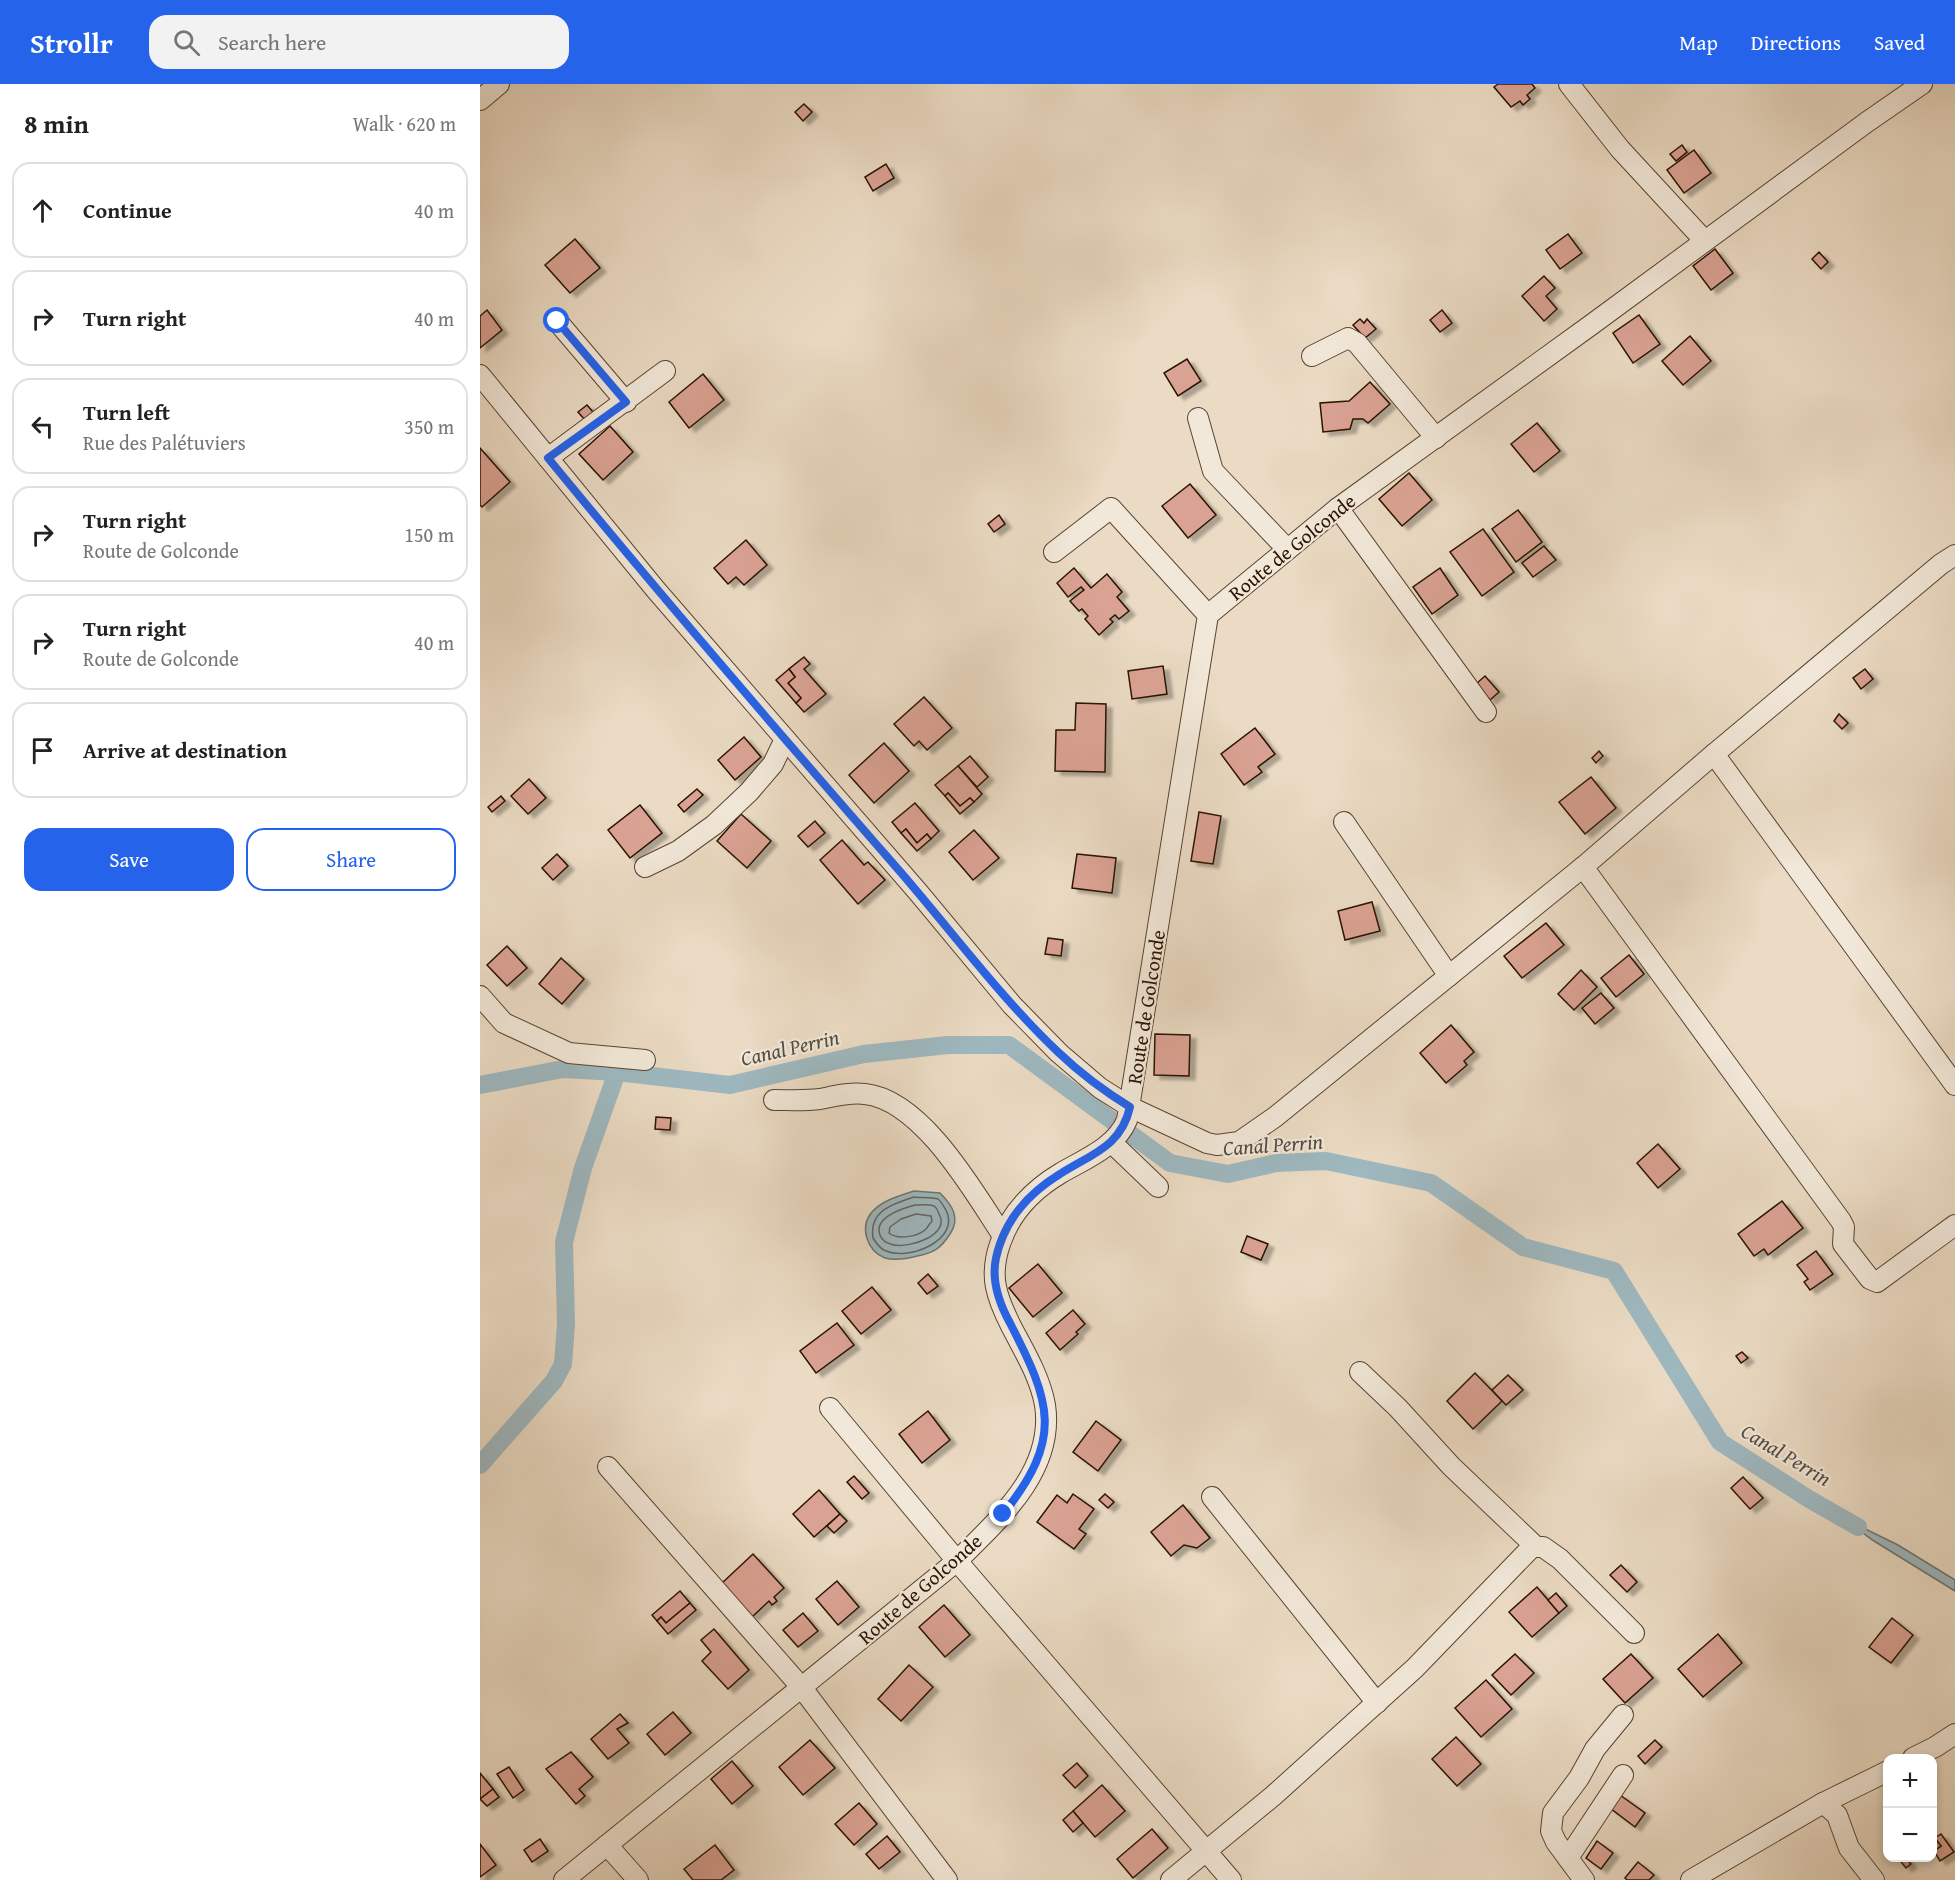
<!DOCTYPE html>
<meta charset="utf-8">
<style>
body{margin:0;font-family:"Gentium Book Plus",serif;background:#f2f2f2;color:#222}
.controls{position:absolute;right:18px;bottom:18px;display:grid;overflow:hidden;border-radius:12px;box-shadow:0 3px 9px #0003}
.controls button{width:54px;height:54px;display:grid;place-items:center;padding:0;border:0;border-bottom:2px solid #e0e0e0;background:#fff;color:#222;font:30px sans-serif}
.stop{position:absolute;width:18px;height:18px;margin:-14px;border:4px solid #2563eb;border-radius:50%;background:#fff}
.stop.end{background:#2563eb;border-color:#fff;box-shadow:0 2px 6px #0008}
.list{margin:0;padding:0;list-style:none}
h2{display:flex;justify-content:space-between;align-items:center;height:78px;margin:0;padding:0 24px;font-size:26px}
h2 small{font-size:20px;font-weight:400;color:#767676}
.list li{display:grid;grid-template-columns:39px 1fr auto;gap:18px;align-items:center;box-sizing:border-box;height:96px;margin:0 12px 12px;padding:0 12px;border:2px solid #e0e0e0;border-radius:18px}
.list b{display:block;font-size:22px;white-space:nowrap}
.list p{margin:0;font-size:20px;white-space:nowrap;color:#767676}
.list em{font-size:20px;font-style:normal;color:#767676}
.actions{display:flex;gap:12px;padding:18px 24px}
.actions a{flex:1;padding:14px 0;border:2px solid #2563eb;border-radius:18px;text-align:center;font-size:21px;color:#2563eb}
.actions .main{background:#2563eb;color:#fff}
.icon{flex:none;width:33px;height:33px;fill:none;stroke:currentColor;stroke-width:2;stroke-linecap:round;stroke-linejoin:round}
.map{position:relative;flex:none;width:1475px;height:1796px;overflow:hidden}
header{display:flex;align-items:center;gap:36px;box-sizing:border-box;height:84px;padding:0 30px;background:#2563eb;color:#fff}
header strong{font-size:28px}
nav{display:flex;gap:33px;margin-inline-start:auto;font-size:21px}
.search{width:420px;height:54px;background:#f2f2f2;display:flex;align-items:center;gap:15px;box-sizing:border-box;padding:0 21px;border-radius:18px;color:#767676;font-size:22px}
main{display:flex}
aside{flex:1;background:#fff}
.map>svg:first-child{display:block}
</style>
<header>
<strong>Strollr</strong>
<div class="search"><svg class="icon" aria-label="search" viewBox="0 0 24 24"><circle cx="10" cy="10" r="6"/><path d="M15 15l6 6"/></svg>Search here</div>
<nav><a>Map</a><a>Directions</a><a>Saved</a></nav>
</header>
<main>
<aside>
<h2>8 min<small>Walk · 620 m</small></h2>
<ul class="list">
<li><svg class="icon" aria-label="ahead" viewBox="0 0 24 24"><path d="M12 20V5M6 11l6-6 6 6"/></svg><div><b>Continue</b></div><em>40 m</em></li>
<li><svg class="icon" aria-label="right" viewBox="0 0 24 24"><path d="M7 20v-9h11M14 6l5 5-5 5"/></svg><div><b>Turn right</b></div><em>40 m</em></li>
<li><svg class="icon" aria-label="left" viewBox="0 0 24 24"><path d="M17 20v-9H6M10 6l-5 5 5 5"/></svg><div><b>Turn left</b><p>Rue des Palétuviers</p></div><em>350 m</em></li>
<li><svg class="icon" aria-label="right" viewBox="0 0 24 24"><path d="M7 20v-9h11M14 6l5 5-5 5"/></svg><div><b>Turn right</b><p>Route de Golconde</p></div><em>150 m</em></li>
<li><svg class="icon" aria-label="right" viewBox="0 0 24 24"><path d="M7 20v-9h11M14 6l5 5-5 5"/></svg><div><b>Turn right</b><p>Route de Golconde</p></div><em>40 m</em></li>
<li><svg class="icon" aria-label="arrive" viewBox="0 0 24 24"><path d="M6 21V4h12l-3 4 3 4H6"/></svg><div><b>Arrive at destination</b></div></li>
</ul>
<div class="actions"><a class="main">Save</a><a>Share</a></div>
</aside>
<div class="map">
<svg width="1475" height="1796" viewBox="0 0 1475 1796">
<defs>
<filter id="shadow"><feDropShadow dx="6" dy="4" stdDeviation="1.5" flood-color="#0004"/></filter>
</defs>
<rect width="100%" height="100%" fill="#ebdbc4"/>
<filter id="stains"><feTurbulence type="fractalNoise" baseFrequency=".00333" numOctaves="4"/><feColorMatrix values="0 0 0 0 .2 0 0 0 0 .09 0 0 0 0 .02 0 0 0 .5 -.17"/></filter>
<radialGradient id="worn" r=".72"><stop offset=".6" stop-color="#630" stop-opacity="0"/><stop offset="1" stop-color="#630" stop-opacity=".3"/></radialGradient>
<g fill="#9eb8c0" stroke="#6f7673" stroke-width="1.5">
<path d="M434 1107 460 1109C472 1121 481 1134 470 1150 461 1164 454 1169 437 1172 426 1175 416 1177 405 1174 387 1167 379 1143 392 1128 403 1116 419 1112 434 1107Z"/>
<path d="M1359 1432 1418 1461 1475 1496V1507L1394 1457Z"/>
</g>
<g fill="none" stroke-linecap="round" stroke-linejoin="round">
<g stroke="#646560" stroke-width="1.5">
<path d="M434 1113C440 1114 452 1113 458 1115 461 1117 464 1123 466 1126 481 1156 429 1177 406 1167 400 1165 396 1159 393 1154 389 1127 412 1120 434 1113Z"/>
<path d="M435 1121C440 1121 449 1120 454 1122 457 1124 458 1127 459 1130 471 1151 430 1164 414 1161 409 1160 402 1157 400 1151 393 1133 424 1124 435 1121Z"/>
<path d="M436 1130 451 1132 452 1137C451 1138 447 1144 446 1145 438 1153 417 1156 409 1149L410 1143 421 1135Z"/>
</g>
<g stroke="#9eb8c0" stroke-width="18">
<path d="M0 1001 83 985 137 988 250 1001 384 970 468 961H529L690 1079 748 1090 796 1079 846 1077 951 1099 1043 1163 1134 1187 1240 1358 1329 1415 1378 1443"/>
<path d="M0 1381 74 1297 83 1280 86 1240 84 1158 103 1084 137 988"/>
</g>
</g>
<g fill="#daa293" stroke="#291200" stroke-width="1.5" filter="url(#shadow)">
<path d="M1018 0H1052L1055 4 1047 11 1050 15 1043 21 1040 17 1031 23 1014 3Z"/>
<path d="M324 20 332 28 323 37 315 28Z"/>
<path d="M1202 61 1207 68 1196 77 1190 70Z"/>
<path d="M1214 66 1231 89 1204 109 1187 86Z"/>
<path d="M406 80 414 94 393 107 385 93Z"/>
<path d="M1088 150 1102 169 1080 185 1066 166Z"/>
<path d="M95 155 120 184 90 209 65 181Z"/>
<path d="M1235 165 1253 189 1231 206 1213 182Z"/>
<path d="M1339 168 1348 178 1341 185 1332 175Z"/>
<path d="M1064 192 1075 204 1066 212 1077 225 1064 237 1042 212Z"/>
<path d="M7 226 22 246 0 264V232Z"/>
<path d="M962 226 972 239 960 248 950 236Z"/>
<path d="M1159 231 1180 260 1153 279 1133 249Z"/>
<path d="M880 235 884 239 887 235 896 245 885 254 873 241Z"/>
<path d="M1210 252 1231 277 1203 301 1182 277Z"/>
<path d="M707 275 721 297 698 312 684 289Z"/>
<path d="M223 290 244 316 209 344 189 318Z"/>
<path d="M890 298 910 320 888 339 883 335H873L870 345 843 348 840 319 869 317Z"/>
<path d="M107 321 113 328 105 336 98 328Z"/>
<path d="M1057 339 1080 367 1054 388 1031 360Z"/>
<path d="M130 342 153 368 123 396 99 370Z"/>
<path d="M0 364 30 398 2 423 0 421Z"/>
<path d="M929 389 952 416 922 442 899 415Z"/>
<path d="M710 400 736 431 708 454 682 422Z"/>
<path d="M1038 426 1062 458 1036 478 1012 445Z"/>
<path d="M519 431 525 440 514 448 508 440Z"/>
<path d="M1003 445 1034 488 1002 512 970 468Z"/>
<path d="M266 456 287 481 264 501 256 493 248 500 234 484Z"/>
<path d="M1064 462 1076 476 1053 493 1042 479Z"/>
<path d="M594 484 611 504 627 490 642 508 637 513 649 527 639 535 635 531 630 535 633 538 619 551 605 535 608 532 602 525 599 527 590 517 604 506 601 503 588 513 577 499Z"/>
<path d="M960 484 978 511 952 530 933 503Z"/>
<path d="M324 573 330 580 324 585 346 610 324 628 316 619 321 614 308 599 315 593 309 585Z"/>
<path d="M683 582 687 610 652 615 648 587Z"/>
<path d="M309 585 315 593 308 599 321 614 316 619 296 596Z"/>
<path d="M1385 585 1393 595 1381 605 1373 594Z"/>
<path d="M1005 592 1019 608 1010 616 996 600Z"/>
<path d="M444 613 472 644 447 666 439 657 434 662 414 640Z"/>
<path d="M596 619 626 620 625 688 575 687 576 646H595Z"/>
<path d="M1359 630 1368 639 1362 645 1354 637Z"/>
<path d="M775 644 795 670 778 683 782 688 764 701 741 670Z"/>
<path d="M264 653 281 673 255 696 238 676Z"/>
<path d="M404 659 429 687 394 719 369 691Z"/>
<path d="M1119 667 1123 672 1116 679 1112 674Z"/>
<path d="M490 672 508 693 497 703 478 682Z"/>
<path d="M478 682 502 710 494 718 490 714 480 722 468 709 465 712 455 701Z"/>
<path d="M1111 693 1136 724 1105 750 1079 718Z"/>
<path d="M49 695 66 714 48 730 31 712Z"/>
<path d="M217 705 223 711 204 728 198 721Z"/>
<path d="M468 709 480 722 490 714 494 718 480 730 465 712Z"/>
<path d="M21 712 25 717 12 728 8 723Z"/>
<path d="M435 719 459 747 451 755 447 750 437 759 426 745 421 749 412 738Z"/>
<path d="M160 721 182 749 150 774 128 746Z"/>
<path d="M719 728 741 732 733 780 711 777Z"/>
<path d="M261 730 291 757 267 784 237 757Z"/>
<path d="M335 737 345 749 328 763 318 752Z"/>
<path d="M426 745 437 759 447 750 451 755 437 767 421 749Z"/>
<path d="M494 746 519 774 493 796 469 768Z"/>
<path d="M362 756 384 781 388 778 405 796 378 820 340 776Z"/>
<path d="M77 770 88 782 73 796 62 784Z"/>
<path d="M597 770 636 774 632 809 592 804Z"/>
<path d="M892 818 900 847 865 856 858 827Z"/>
<path d="M1066 839 1084 861 1042 894 1024 872Z"/>
<path d="M568 854 583 856 581 872 565 870Z"/>
<path d="M27 862 47 884 27 902 7 881Z"/>
<path d="M1149 871 1164 890 1136 913 1121 894Z"/>
<path d="M81 874 104 895 82 920 59 900Z"/>
<path d="M1101 886 1117 903 1094 926 1078 910Z"/>
<path d="M1121 909 1134 924 1115 940 1102 924Z"/>
<path d="M971 941 994 968 984 977 987 981 966 999 940 969Z"/>
<path d="M675 950 710 951 709 992 674 991Z"/>
<path d="M176 1033 191 1034 190 1046 175 1045Z"/>
<path d="M1178 1060 1200 1085 1178 1104 1157 1079Z"/>
<path d="M1302 1117 1323 1144 1288 1171 1284 1165 1274 1172 1258 1150Z"/>
<path d="M767 1152 788 1160 781 1176 761 1168Z"/>
<path d="M1336 1167 1353 1190 1330 1206 1324 1198 1328 1195 1317 1181Z"/>
<path d="M558 1180 582 1209 553 1233 529 1204Z"/>
<path d="M448 1190 458 1202 447 1210 438 1199Z"/>
<path d="M392 1203 411 1226 381 1250 362 1227Z"/>
<path d="M593 1226 605 1240 596 1248 598 1250 580 1266 566 1249Z"/>
<path d="M357 1239 374 1261 336 1289 320 1267Z"/>
<path d="M1262 1268 1268 1274 1261 1279 1256 1272Z"/>
<path d="M995 1289 1022 1317 993 1345 967 1317Z"/>
<path d="M1028 1291 1043 1306 1026 1321 1012 1306Z"/>
<path d="M448 1327 470 1356 442 1379 419 1350Z"/>
<path d="M616 1337 641 1356 618 1387 593 1368Z"/>
<path d="M374 1392 389 1409 382 1415 367 1398Z"/>
<path d="M1263 1393 1283 1414 1270 1425 1251 1404Z"/>
<path d="M339 1406 360 1430 334 1453 313 1430Z"/>
<path d="M593 1410 614 1425 599 1445 606 1450 594 1465 557 1438 577 1411 587 1419Z"/>
<path d="M625 1410 634 1418 628 1424 619 1416Z"/>
<path d="M703 1421 730 1454 717 1464 704 1461 691 1472 671 1448Z"/>
<path d="M360 1430 367 1437 354 1449 347 1442Z"/>
<path d="M273 1470 304 1504 294 1513 297 1517 292 1521 289 1517 272 1533 241 1500Z"/>
<path d="M1141 1481 1157 1498 1147 1508 1130 1491Z"/>
<path d="M357 1497 379 1523 358 1541 336 1515Z"/>
<path d="M1057 1503 1079 1529 1052 1553 1029 1528Z"/>
<path d="M200 1507 210 1519 186 1539 181 1533 177 1537 172 1531Z"/>
<path d="M1076 1509 1087 1522 1079 1529 1068 1516Z"/>
<path d="M210 1519 216 1526 188 1550 177 1537 181 1533 186 1539Z"/>
<path d="M464 1521 490 1551 465 1573 439 1543Z"/>
<path d="M323 1529 338 1547 318 1563 303 1546Z"/>
<path d="M1412 1534 1433 1551 1411 1579 1389 1563Z"/>
<path d="M234 1545 269 1586 248 1605 222 1577 231 1568 221 1556Z"/>
<path d="M1238 1550 1262 1579 1223 1613 1198 1585Z"/>
<path d="M1035 1570 1054 1589 1031 1611 1012 1591Z"/>
<path d="M1151 1570 1173 1594 1145 1619 1123 1595Z"/>
<path d="M429 1581 453 1603 421 1637 398 1615Z"/>
<path d="M1006 1596 1032 1625 1001 1653 975 1624Z"/>
<path d="M193 1628 211 1649 185 1671 167 1650Z"/>
<path d="M140 1630 148 1639 137 1645 149 1659 128 1675 111 1655Z"/>
<path d="M976 1653 1001 1680 977 1702 952 1675Z"/>
<path d="M330 1656 355 1684 323 1711 299 1683Z"/>
<path d="M1175 1656 1182 1663 1165 1680 1158 1672Z"/>
<path d="M91 1668 113 1693 99 1705 105 1712 96 1720 66 1685Z"/>
<path d="M252 1677 273 1702 252 1720 231 1695Z"/>
<path d="M597 1679 608 1692 595 1704 583 1691Z"/>
<path d="M29 1683 44 1706 33 1714 17 1690Z"/>
<path d="M0 1689 13 1705 0 1715Z"/>
<path d="M622 1701 645 1727 615 1753 593 1727Z"/>
<path d="M13 1705 19 1713 7 1722 0 1715Z"/>
<path d="M1140 1711 1165 1729 1155 1743 1130 1724Z"/>
<path d="M379 1719 397 1740 374 1761 355 1740Z"/>
<path d="M593 1727 603 1739 593 1748 583 1736Z"/>
<path d="M672 1745 688 1764 653 1794 637 1775Z"/>
<path d="M1461 1750 1474 1768 1460 1777 1454 1767 1461 1762 1455 1754Z"/>
<path d="M1452 1751 1461 1762 1452 1768Z"/>
<path d="M407 1752 420 1768 399 1785 386 1770Z"/>
<path d="M60 1755 68 1767 52 1778 44 1766Z"/>
<path d="M1117 1757 1133 1769 1121 1785 1106 1774Z"/>
<path d="M0 1760 16 1781 0 1793Z"/>
<path d="M235 1761 254 1786 241 1796H213L204 1785Z"/>
<path d="M1418 1774H1426L1431 1780 1426 1784Z"/>
<path d="M1158 1778 1174 1791 1169 1796H1147L1145 1794Z"/>
</g>
<g fill="none" stroke-linecap="round" stroke-linejoin="round">
<defs>
<g id="minor">
<path d="M1089 0 1140 65 1224 156"/>
<path d="M0 16 19 0"/>
<path d="M77 237 146 318"/>
<path d="M832 272 868 254 877 259 956 354"/>
<path d="M0 291 176 506 438 808 532 921 579 969 620 1004 650 1023 727 1059 737 1061 759 1058 795 1033 1103 783 1234 670 1461 480 1475 471"/>
<path d="M718 334 733 387 807 465"/>
<path d="M68 374 185 287"/>
<path d="M858 424 1006 628"/>
<path d="M574 468 631 424 728 531"/>
<path d="M1234 670 1475 1001"/>
<path d="M864 738 969 892"/>
<path d="M165 783 198 767 234 741 269 708 293 680 305 655"/>
<path d="M1103 783 1361 1137 1364 1143 1363 1160 1390 1195 1397 1198 1475 1141"/>
<path d="M0 912 24 939 89 969 165 976"/>
<path d="M294 1016C309 1016 324 1017 340 1015 355 1012 370 1008 385 1010 442 1016 494 1108 523 1152"/>
<path d="M631 1058 678 1103"/>
<path d="M880 1288 918 1324 971 1382 1055 1462"/>
<path d="M350 1324 477 1477 751 1796"/>
<path d="M128 1383 322 1604 467 1796"/>
<path d="M732 1413 897 1619"/>
<path d="M1433 1674 1455 1663 1475 1650"/>
<path d="M1343 1719 1357 1731 1369 1764 1394 1796"/>
<path d="M127 1761 158 1796"/>
<path d="M1088 1774 1143 1691"/>
<path d="M84 1796 477 1477C518 1436 575 1387 565 1321 560 1293 544 1267 531 1242 516 1212 509 1192 520 1160 530 1129 554 1105 581 1089 605 1075 636 1063 647 1036L728 531 858 424 1111 241 1387 38 1442 0"/>
<path d="M691 1796 793 1712 935 1584 1052 1463H1063L1080 1475 1154 1549"/>
<path d="M1104 1796 1076 1758 1071 1747 1073 1729 1099 1694 1115 1665 1143 1631"/>
<path d="M1211 1796 1343 1719 1408 1687"/>
</g>
</defs>
<use href="#minor" stroke="#5a4431" stroke-width="22"/>
<use href="#minor" stroke="#f2e8d9" stroke-width="20"/>
</g>
<g fill="none" stroke-linecap="round" stroke-linejoin="round">
<path stroke="#2563eb" stroke-width="8" d="M77 237 146 318 68 374C182 513 299 649 417 784 471 846 519 912 578 968 600 989 624 1007 650 1023 641 1063 611 1070 580 1090 549 1109 524 1137 516 1174 511 1197 519 1219 530 1239 571 1319 584 1354 523 1430"/>
</g>
<g text-anchor="middle" stroke-width="4.5" stroke-linejoin="round" paint-order="stroke">
<g font-size="20" fill="#291200" stroke="#f2e8d9">
<text transform="translate(812 463) rotate(-39)" y="7">Route de Golconde</text>
<text transform="translate(666 923) rotate(-81)" y="7">Route de Golconde</text>
<text transform="translate(440 1505) rotate(-41)" y="7">Route de Golconde</text>
</g>
<g font-size="21" font-style="italic" fill="#524c43" stroke="#f2e8d9">
<text transform="translate(310 964) rotate(-13)" y="7">Canal Perrin</text>
<text transform="translate(793 1061) rotate(-4)" y="7">Canal Perrin</text>
<text transform="translate(1306 1371) rotate(31)" y="7">Canal Perrin</text>
</g>
</g>
<rect width="100%" height="100%" filter="url(#stains)"/>
<rect width="100%" height="100%" fill="url(#worn)"/>
</svg>
<div class="controls">
<button>+</button>
<button>−</button>
</div>
<div class="stop" style="left:77px;top:237px"></div>
<div class="stop end" style="left:523px;top:1430px"></div>
</div>
</main>
